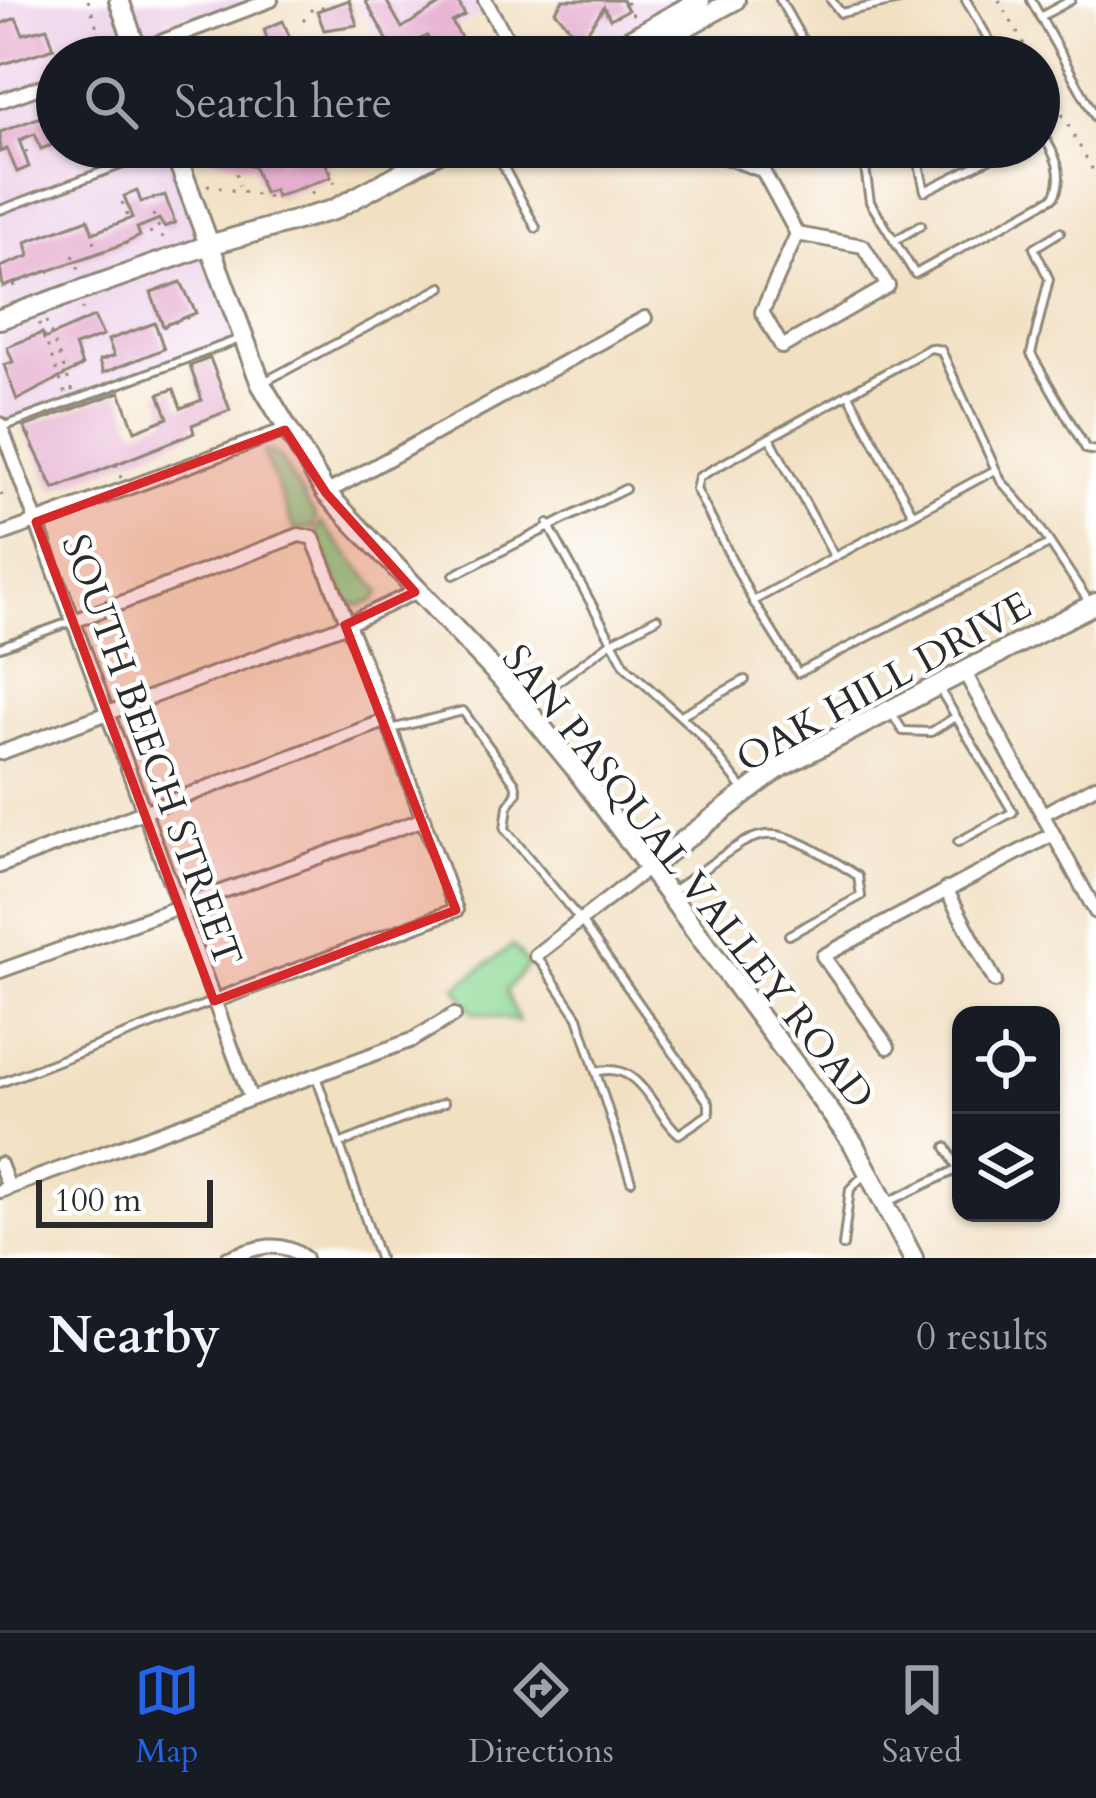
<!DOCTYPE html>
<style>
body{margin:0;font-family:Cardo,serif;background:#242831;color:#f1f3f6}
.controls{position:absolute;right:36px;bottom:36px;display:grid;overflow:hidden;border-radius:24px;box-shadow:0 3px 9px #0004}
.controls button{width:108px;height:108px;display:grid;place-items:center;padding:0;border:0;border-bottom:3px solid #363941;background:#171b24;color:#f1f3f6;font:60px sans-serif}
.scale{position:absolute;left:36px;bottom:30px;width:177px;box-sizing:border-box;padding-left:12px;border:6px solid #2b2b2b;border-top:0;font-size:33px;line-height:42px;white-space:nowrap;color:#2b2b2b;-webkit-text-stroke:9px #fff;paint-order:stroke}
.list{margin:0;padding:0;list-style:none}
h2{display:flex;justify-content:space-between;align-items:center;height:156px;margin:0;padding:0 48px;font-size:51px}
h2 small{font-size:39px;font-weight:400;color:#9ea1a6}
.icon{flex:none;width:66px;height:66px;fill:none;stroke:currentColor;stroke-width:2;stroke-linecap:round;stroke-linejoin:round}
.map{position:relative;flex:none;width:1096px;height:1258px;overflow:hidden}
.search{position:absolute;background:#171b24;box-shadow:0 3px 9px #0004;left:36px;right:36px;top:36px;height:132px;display:flex;align-items:center;gap:30px;box-sizing:border-box;padding:0 42px;border-radius:66px;color:#9ea1a6;font-size:45px}
.sheet{height:372px;background:#171b24}
nav{display:flex;justify-content:space-around;align-items:center;box-sizing:border-box;height:168px;border-top:3px solid #363941;background:#171b24;font-size:33px;color:#9ea1a6}
nav a{display:grid;justify-items:center;gap:6px}
nav .on{color:#2563eb}
.map>svg:first-child{display:block}
</style>
<div class="map">
<svg width="1096" height="1258" viewBox="0 0 1096 1258">
<rect width="100%" height="100%" fill="#fff"/>
<filter id="ink" filterUnits="userSpaceOnUse"><feTurbulence type="fractalNoise" baseFrequency=".00833" numOctaves="2"/><feDisplacementMap in="SourceGraphic" scale="24" xChannelSelector="R" yChannelSelector="G"/><feConvolveMatrix kernelMatrix="1 2 1 2 8 2 1 2 1" color-interpolation-filters="sRGB"/></filter>
<filter id="wash" filterUnits="userSpaceOnUse"><feTurbulence type="fractalNoise" baseFrequency=".004" numOctaves="4" result="noise"/><feDisplacementMap in="SourceGraphic" scale="48" xChannelSelector="R" yChannelSelector="G"/><feGaussianBlur stdDeviation="2.7" result="paint"/><feColorMatrix in="noise" values="0 0 0 0 0 0 0 0 0 0 0 0 0 0 0 0 0 1.4 0 .05"/><feComposite in="paint" operator="in"/></filter>
<g filter="url(#wash)">
<rect width="100%" height="100%" fill="#f2e0c3"/>
<g fill="#edd1e9">
<path d="M0 0H271L157 42 139 57H57V147H173L244 338 0 428Z"/>
<path d="M354 0H485L491 9 407 57H386Z"/>
<path d="M582 0H716L612 57Z"/>
</g>
<g fill="#8fd995" stroke="#5d8260" stroke-width="3">
<path d="M269 451 279 457 316 518 313 528 294 529 263 452Z"/>
<path d="M321 523 380 592 375 600 359 606 346 602 316 534Z"/>
<path d="M513 945 528 965 506 991 519 1022 473 1012 456 987Z"/>
</g>
<g id="blocks">
<g fill="#e4a7cb">
<path d="M349 0 357 25 324 30 317 11Z"/>
<path d="M365 0H386L402 28 447 0H457L465 15 452 22 469 51 439 57 427 36 394 52Z"/>
<path d="M563 0H622L628 10 610 19 604 7 581 41 555 11Z"/>
<path d="M16 18 23 34 47 28 54 48 0 65V24Z"/>
<path d="M283 21 298 57 271 52 264 29Z"/>
<path d="M57 111V143L41 149 35 134 19 140 29 167 17 172 7 149 0 152V132Z"/>
<path d="M207 147H261L276 151 280 161 320 147 331 177 276 197 274 190 264 193 254 167 210 156Z"/>
<path d="M137 191 141 202 165 195 175 223 164 227 159 219 137 228 140 236 121 245 3 287 0 267 29 256 26 242 88 219 93 233 132 218 124 196Z"/>
<path d="M181 282 196 313 163 326 151 293Z"/>
<path d="M94 317 103 336 75 346 82 366 17 400 4 365 13 362 7 347 42 333 44 339Z"/>
<path d="M155 323 164 349 103 373 99 361 114 356 108 340Z"/>
<path d="M210 358 230 410 192 425 194 433 54 489 24 427 120 392 135 431 168 418 159 394 174 389 181 408 202 400 190 366Z"/>
</g>
</g>
</g>
<g filter="url(#ink)">
<use href="#blocks" fill-opacity="0" stroke="#8e8677" stroke-width="3"/>
<g fill="none" stroke-linecap="round" stroke-linejoin="round">
<defs>
<g id="lane">
<path d="M780 0 812 57"/>
<path d="M831 0 841 13 900 0"/>
<path d="M966 0 999 57"/>
<path d="M1031 0 1096 118"/>
<path d="M1040 17 1071 0"/>
<path d="M493 147 536 228"/>
<path d="M688 147 761 173"/>
<path d="M862 147 870 202 915 274 1054 197C1067 171 1052 150 1039 128"/>
<path d="M915 147 925 191 1013 147"/>
<path d="M0 210 169 147"/>
<path d="M1060 232 1034 248 1049 279 1031 354 1086 449 1096 451"/>
<path d="M894 241 921 225"/>
<path d="M264 382 442 287"/>
<path d="M848 393 913 514"/>
<path d="M0 428 240 339"/>
<path d="M770 438 834 556"/>
<path d="M548 524 626 667 700 734 743 789"/>
<path d="M1049 544 798 673 753 601 696 489 699 477 930 348 941 350 1001 481 1032 516 1089 602"/>
<path d="M454 575 625 489"/>
<path d="M753 601 995 470"/>
<path d="M0 647 70 622"/>
<path d="M557 682 610 643 657 618"/>
<path d="M940 690 1013 812 958 842"/>
<path d="M892 714 903 731 931 732 955 717"/>
<path d="M681 715 745 680"/>
<path d="M391 729 463 711 515 783 517 792 508 806 505 829 581 921 709 1103V1114L679 1134C652 1111 640 1059 596 1072"/>
<path d="M671 892C765 829 756 810 858 876L861 896 789 935"/>
<path d="M536 955 578 1017 631 1181"/>
<path d="M316 1076 379 1258"/>
<path d="M0 1083 214 1001"/>
<path d="M339 1144 444 1103"/>
<path d="M890 1201 958 1169 946 1147"/>
<path d="M843 1246 850 1189 866 1173"/>
</g>
<g id="street">
<path d="M485 0 517 57"/>
<path d="M683 29 699 57"/>
<path d="M121 57 271 0"/>
<path d="M0 101 57 81"/>
<path d="M750 147 797 234"/>
<path d="M797 234 863 246 888 286 782 347 762 312Z"/>
<path d="M0 424 250 1097"/>
<path d="M326 493 645 318"/>
<path d="M0 535 285 430"/>
<path d="M74 621 299 535 313 538 387 720 456 910 214 1001"/>
<path d="M965 673 1096 912"/>
<path d="M0 753 345 625 415 592"/>
<path d="M1043 814 1096 786"/>
<path d="M0 866 387 720"/>
<path d="M946 889 995 981"/>
<path d="M536 955 649 867"/>
<path d="M0 971 424 819"/>
<path d="M888 1047 823 956 1053 834"/>
<path d="M0 1164 9 1188"/>
<path d="M0 1191 412 1040 454 1015"/>
<path d="M228 1258C256 1248 279 1238 305 1258"/>
</g>
<g id="secondary">
<path d="M599 57 700 0"/>
<path d="M631 57 735 0"/>
<path d="M209 245 333 210 449 147"/>
<path d="M649 867 779 768 1096 603"/>
</g>
<g id="primary">
<path d="M119 0 139 57"/>
<path d="M173 147 261 384 326 493 501 678 575 768 853 1143 913 1258"/>
<path d="M0 319 209 245"/>
</g>
</defs>
<use href="#lane" stroke="#8e8677" stroke-width="12"/>
<use href="#street" stroke="#8e8677" stroke-width="18"/>
<use href="#secondary" stroke="#8e8677" stroke-width="24"/>
<use href="#primary" stroke="#8e8677" stroke-width="24"/>
<g stroke="#8e8677" stroke-width="3" stroke-dasharray="3 9" stroke-linecap="butt">
<path d="M88 0 104 49"/>
<path d="M999 0 1031 57"/>
<path d="M626 2 636 20"/>
<path d="M303 21 312 9 333 5"/>
<path d="M561 55 580 47 593 33 590 30"/>
<path d="M1039 72 1096 176"/>
<path d="M22 139 30 161"/>
<path d="M312 147V149"/>
<path d="M322 147 336 187"/>
<path d="M303 149 308 147"/>
<path d="M267 150 276 147"/>
<path d="M236 173 239 186"/>
<path d="M207 185 272 198 304 188 316 196"/>
<path d="M122 202 130 224"/>
<path d="M153 214 163 238"/>
<path d="M150 231 154 241"/>
<path d="M94 240 102 261"/>
<path d="M126 242 129 251"/>
<path d="M116 246 119 254"/>
<path d="M73 255 79 269"/>
<path d="M48 270 52 279"/>
<path d="M14 284 17 292"/>
<path d="M82 308 86 319"/>
<path d="M46 321 73 392"/>
<path d="M39 323 66 395"/>
<path d="M163 327 192 316"/>
<path d="M29 435 37 456"/>
<path d="M116 464 121 478"/>
<path d="M44 471 49 483"/>
<path d="M0 495 11 491"/>
</g>
<use href="#lane" stroke="#fff" stroke-width="6"/>
<use href="#street" stroke="#fff" stroke-width="12"/>
<use href="#secondary" stroke="#fff" stroke-width="18"/>
<use href="#primary" stroke="#fff" stroke-width="18"/>
</g>
</g>
<path fill="#d62828" fill-opacity="0.2" stroke="#d62828" stroke-width="9" stroke-linejoin="round" d="M285 430 326 493 415 592 345 625 456 910 214 1001 36 522Z"/>
<g text-anchor="middle" stroke-width="9" stroke-linejoin="round" paint-order="stroke">
<g font-size="39" fill="#2b2b2b" stroke="#fff">
<text transform="translate(883 681) rotate(-29)" y="14">OAK HILL DRIVE</text>
<text transform="translate(153 750) rotate(70)" y="14">SOUTH BEECH STREET</text>
<text transform="translate(689 876) rotate(52)" y="14">SAN PASQUAL VALLEY ROAD</text>
</g>
</g>
</svg>
<div class="controls">
<button><svg class="icon" aria-label="locate" viewBox="0 0 24 24"><circle cx="12" cy="12" r="6"/><path d="M12 2v4M12 18v4M2 12h4M18 12h4"/></svg></button>
<button><svg class="icon" aria-label="layers" viewBox="0 0 24 24"><path d="M12 4l9 5-9 5-9-5zM3 14l9 5 9-5"/></svg></button>
</div>
<div class="scale">100 m</div>
<div class="search"><svg class="icon" aria-label="search" viewBox="0 0 24 24"><circle cx="10" cy="10" r="6"/><path d="M15 15l6 6"/></svg>Search here</div>
</div>
<section class="sheet">
<h2>Nearby<small>0 results</small></h2>
<ul class="list">
</ul>
</section>
<nav>
<a class="on"><svg class="icon" aria-label="map" viewBox="0 0 24 24"><path d="M3 6l6-2 6 2 6-2v14l-6 2-6-2-6 2zM9 4v14M15 6v14"/></svg>Map</a>
<a><svg class="icon" aria-label="directions" viewBox="0 0 24 24"><path d="M12 3l9 9-9 9-9-9zM9 14v-3h6M13 9l2 2-2 2"/></svg>Directions</a>
<a><svg class="icon" aria-label="saved" viewBox="0 0 24 24"><path d="M7 4h10v16l-5-4-5 4z"/></svg>Saved</a>
</nav>
